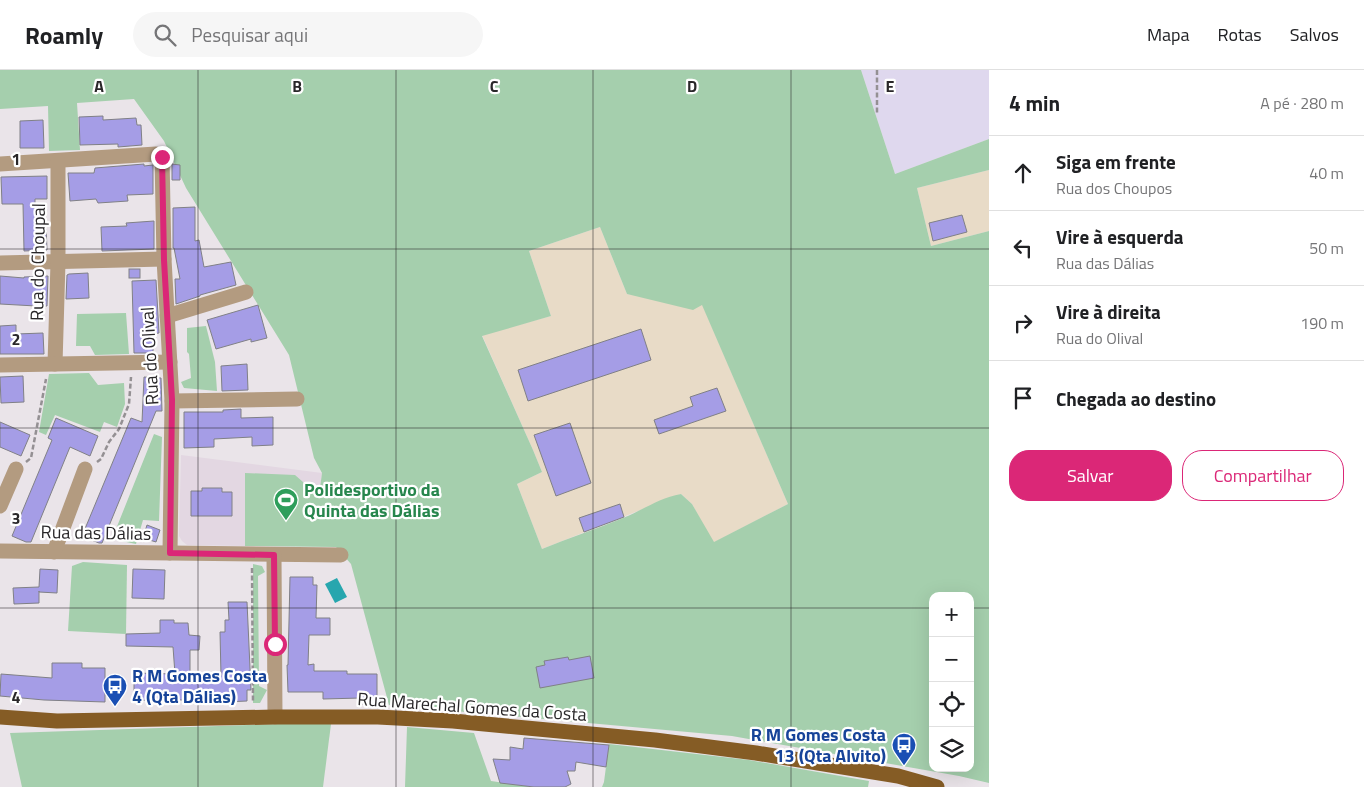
<!DOCTYPE html>
<html lang="pt">
<meta charset="utf-8">
<style>
body{margin:0;font-family:"Titillium Web",sans-serif;background:#f6f6f6;color:#202124}
.controls{position:absolute;right:15px;bottom:15px;display:grid;overflow:hidden;border-radius:10px;box-shadow:0 5px 20px #0002}
.controls button{width:45px;height:45px;display:grid;place-items:center;padding:0;border:0;border-bottom:1px solid #e0e0e0;background:#fff;color:#202124;font:25px sans-serif}
.stop{position:absolute;width:15px;height:15px;margin:-11px;border:4px solid #db2777;border-radius:50%;background:#fff}
.stop.end{background:#db2777;border-color:#fff;box-shadow:0 1px 5px #0008}
.list{margin:0;padding:0;list-style:none}
h2{display:flex;justify-content:space-between;align-items:center;height:65px;margin:0;padding:0 20px;font-size:21px}
h2 small{font-size:16px;font-weight:400;color:#757577}
.list li{display:grid;grid-template-columns:32px 1fr auto;gap:15px;align-items:center;box-sizing:border-box;height:75px;padding:0 20px;border-top:1px solid #e0e0e0}
.list b{display:block;font-size:19px;white-space:nowrap}
.list p{margin:0;font-size:16px;white-space:nowrap;color:#757577}
.list em{font-size:16px;font-style:normal;color:#757577}
.actions{display:flex;gap:10px;padding:15px 20px}
.actions a{flex:1;padding:11px 0;border:1px solid #db2777;border-radius:20px;text-align:center;font-size:18px;color:#db2777}
.actions .main{background:#db2777;color:#fff}
.icon{flex:none;width:28px;height:28px;fill:none;stroke:currentColor;stroke-width:2;stroke-linecap:round;stroke-linejoin:round}
.map{position:relative;flex:none;width:989px;height:717px;overflow:hidden}
header{display:flex;align-items:center;gap:30px;box-sizing:border-box;height:70px;padding:0 25px;background:#fff;border-bottom:1px solid #e0e0e0}
header strong{font-size:24px}
nav{display:flex;gap:28px;margin-inline-start:auto;font-size:18px}
.search{width:350px;height:45px;background:#f6f6f6;display:flex;align-items:center;gap:12px;box-sizing:border-box;padding:0 18px;border-radius:28px;color:#757577;font-size:19px}
main{display:flex}
aside{flex:1;background:#fff}
.map>svg:first-child{display:block}
</style>
<header>
<strong>Roamly</strong>
<div class="search"><svg class="icon" aria-label="search" viewBox="0 0 24 24"><circle cx="10" cy="10" r="6"/><path d="M15 15l6 6"/></svg>Pesquisar aqui</div>
<nav><a>Mapa</a><a>Rotas</a><a>Salvos</a></nav>
</header>
<main>
<div class="map">
<svg width="989" height="717" viewBox="0 0 989 717">
<rect width="100%" height="100%" fill="#eae4e9"/>
<path fill="#dfd8ee" d="M861 0H989V69L895 104Z"/>
<g fill="#e8dbc7">
<path d="M989 100V161L931 176 917 118Z"/>
<path d="M600 157 627 224 702 234 788 434 713 473 692 434 681 424 542 479 517 414 542 402 533 380 482 265 551 246 529 181Z"/>
</g>
<path fill="#e3d7e2" d="M181 385 322 403 319 426 245 403V476L187 475 182 471 179 466Z"/>
<g fill="#a5cfad" fill-rule="evenodd">
<path d="M0 0H861L895 104 989 69V100L917 118 931 176 989 161V713L959 706 732 666 389 635 351 494 336 477 245 476V403L295 405 319 426 322 403 314 388 289 285 186 118 164 71 134 29 77 33 80 80 49 81 48 36 0 39ZM600 157 627 224 693 240 702 235 788 434 714 472 692 434 681 424C659 428 643 440 623 448 596 459 569 468 542 479L517 414 542 402 533 380 482 266 551 246 529 181ZM933 526H970V698H933Z"/>
<path d="M126 243 129 284 95 285 90 276H76L77 244Z"/>
<path d="M206 256 215 292 217 321 184 318 181 312 191 308 189 284 187 282V258Z"/>
<path d="M89 303 98 315 124 313 125 334 117 357 104 352 100 362 55 345 46 365 39 362 49 304Z"/>
<path d="M154 364 162 367 159 451 143 450 136 474 112 469Z"/>
<path d="M83 492 127 495 126 564 68 561 72 496Z"/>
<path d="M253 494 262 496 265 502 258 506 259 616 267 620 260 633H253Z"/>
<path d="M310 653 331 654 323 717H22L10 663Z"/>
<path d="M407 657 474 663 491 711 534 717H405Z"/>
<path d="M609 674 749 690 869 711 868 717H602L604 712Z"/>
</g>
<path fill="#27a6ae" d="M337 508 347 527 335 533 325 514Z"/>
<g fill="#a59de6" stroke="#808086">
<path d="M103 46V50L136 48 137 55H141L142 75 118 77V74L80 75 79 47Z"/>
<path d="M43 50 44 78H20V51Z"/>
<path d="M144 94V96L153 95V124L127 125 128 131 98 133 96 129 70 131 68 103H94L95 98Z"/>
<path d="M172 94 180 95V110H172Z"/>
<path d="M47 106V129H35V156L46 155 47 180 24 181 23 134H2L1 107Z"/>
<path d="M195 137V171L199 170 204 197 231 192 236 215 200 225V226L176 234 175 209H180L174 178H173V138Z"/>
<path d="M962 145 967 162 933 171 929 153Z"/>
<path d="M154 151V179L102 181 101 157 127 156 126 153Z"/>
<rect x="129" y="199" width="11" height="9"/>
<path d="M88 203 89 228 66 229 67 205 69 204Z"/>
<path d="M0 206 24 208V207L48 206 47 236H36L0 234Z"/>
<path d="M156 210 159 263 153 264V283H134L132 211Z"/>
<path d="M258 235 267 268 251 272V269L216 279 207 250Z"/>
<path d="M16 255V264L43 263 44 284H0V256Z"/>
<path d="M641 259 651 290 528 331 518 300Z"/>
<path d="M247 294 248 320 222 321 221 296Z"/>
<path d="M23 306 24 332 1 333 0 307Z"/>
<path d="M144 307 161 308 162 341H156L102 473H99L82 466 131 348 142 352Z"/>
<path d="M717 318 726 341 659 364 654 350 693 336 690 327Z"/>
<path d="M241 339V348L273 347V375L252 376V367L214 369V377L184 378V342H223V340Z"/>
<path d="M56 348 98 366 90 386 70 377 31 472H26L12 466 52 370 48 368Z"/>
<path d="M0 352 30 365 21 386 0 377Z"/>
<path d="M570 353 591 413 556 426 534 365Z"/>
<path d="M202 418H222V422H232V446H191V421H202Z"/>
<path d="M620 434 624 447 584 462 579 448Z"/>
<path d="M147 455 160 460 156 472 143 468Z"/>
<path d="M40 499 58 500 57 523 39 522V521V533L14 534 13 518 39 517Z"/>
<path d="M133 499 165 500 164 529 132 528Z"/>
<path d="M290 507H313V515H317L316 548H330V565H309L308 595 314 594V601H347V604H377V634H361V628L323 629V622H288L287 595H288Z"/>
<path d="M228 532H247L251 620H247V631L225 632V630H168V631L134 630V603L175 604 173 577 126 576V564L160 563V550H174V553H188L189 565 200 566 199 580H190V606H221L220 562H225V550H229Z"/>
<path d="M590 586 594 608 540 618 536 597 545 595 544 591 568 587 569 590Z"/>
<path d="M52 593H82V598H105V632L44 630 0 626 1 604 52 608Z"/>
<path d="M524 668 609 675 606 697 576 692 575 701H567L571 714 565 717H534L500 713 493 689 510 690V677L523 679Z"/>
</g>
<g fill="none" stroke-linecap="round" stroke-linejoin="round">
<g stroke="#949093" stroke-width="2.5" stroke-dasharray="5 2.5" stroke-linecap="butt">
<path d="M877 0V43"/>
<path d="M26 392 31 388 46 309"/>
<path d="M97 392 101 389 109 372 119 359 129 334 131 307"/>
<path d="M252 498 253 633"/>
</g>
<g stroke="#b39b80" stroke-width="15">
<path d="M0 94 156 84 162 87 164 189 172 331 170 483"/>
<path d="M0 193 164 189"/>
<path d="M167 246 246 222"/>
<path d="M55 294 58 192V91"/>
<path d="M0 295 170 292"/>
<path d="M172 331 297 329"/>
<path d="M0 436 16 399"/>
<path d="M0 481 341 485"/>
<path d="M54 482 85 399"/>
<path d="M274 485 275 647"/>
</g>
<path stroke="#855c25" stroke-width="15" d="M0 647 57 651 275 647H378L453 651 655 670 756 683 898 706 937 717"/>
</g>
<g fill="none" stroke-linecap="round" stroke-linejoin="round">
<path stroke="#db2777" stroke-width="6" d="M162 87 164 190 172 330 170 483 274 485 275 574"/>
</g>
<path fill="none" stroke="#292729" stroke-width="1" stroke-opacity="0.55" d="M198 0V717M396 0V717M593 0V717M791 0V717M0 179H989M0 358H989M0 538H933M970 538H989"/>
<defs>
<symbol id="stadium-pin" viewBox="-11 -11 22 30"><path d="M0 17L-7.5 6A9.5 9.5 0 1 1 7.5 6Z" fill="#2e9e5b" stroke="#fff"/><path d="M0-5a6.5 5 0 1 0 0 10a6.5 5 0 1 0 0-10ZM-3.5-1.8h7v3.6h-7Z" fill="#fff"/></symbol>
<symbol id="bus-pin" viewBox="-11 -11 22 30"><path d="M0 17L-7.5 6A9.5 9.5 0 1 1 7.5 6Z" fill="#1a4fb4" stroke="#fff"/><path d="M-5-6H5V4H4V6H2V4H-2V6H-4V4H-5ZM-3.5-4V0h7V-4ZM-3.5 1.2v1.5H-2V1.2ZM2 1.2v1.5H3.5V1.2Z" fill="#fff"/></symbol>
</defs>
<g fill-rule="evenodd">
<use href="#stadium-pin" x="272" y="416" width="28" height="38"/>
<use href="#bus-pin" x="101" y="602" width="28" height="38"/>
<use href="#bus-pin" x="890" y="661" width="28" height="38"/>
</g>
<g text-anchor="middle" stroke-width="4.5" stroke-linejoin="round" paint-order="stroke">
<g font-size="18" fill="#292729" stroke="#fff">
<text transform="translate(38 192) rotate(-89)" y="6">Rua do Choupal</text>
<text transform="translate(150 286) rotate(-93)" y="6">Rua do Olival</text>
<text transform="translate(96 463) rotate(1)" y="6">Rua das Dálias</text>
<text transform="translate(472 637) rotate(4)" y="6">Rua Marechal Gomes da Costa</text>
</g>
<g font-size="18" font-weight="bold" fill="#27864d" stroke="#fff" text-anchor="start">
<text x="304" y="426">Polidesportivo da<tspan x="304" dy="21">Quinta das Dálias</tspan></text>
</g>
<g font-size="18" font-weight="bold" fill="#164399" stroke="#fff" text-anchor="start">
<text x="132" y="612">R M Gomes Costa<tspan x="132" dy="21">4 (Qta Dálias)</tspan></text>
<text x="886" y="671" text-anchor="end">R M Gomes Costa<tspan x="886" dy="21">13 (Qta Alvito)</tspan></text>
</g>
</g>
<g font-size="16" text-anchor="middle" font-weight="bold" fill="#292729" stroke="#fff" stroke-width="4.5" stroke-linejoin="round" paint-order="stroke">
<text x="99" y="22">A</text>
<text x="297" y="22">B</text>
<text x="494" y="22">C</text>
<text x="692" y="22">D</text>
<text x="890" y="22">E</text>
<text x="16" y="95">1</text>
<text x="16" y="275">2</text>
<text x="16" y="454">3</text>
<text x="16" y="633">4</text>
</g>
</svg>
<div class="controls">
<button>+</button>
<button>−</button>
<button><svg class="icon" aria-label="locate" viewBox="0 0 24 24"><circle cx="12" cy="12" r="6"/><path d="M12 2v4M12 18v4M2 12h4M18 12h4"/></svg></button>
<button><svg class="icon" aria-label="layers" viewBox="0 0 24 24"><path d="M12 4l9 5-9 5-9-5zM3 14l9 5 9-5"/></svg></button>
</div>
<div class="stop" style="left:275px;top:574px"></div>
<div class="stop end" style="left:162px;top:87px"></div>
</div>
<aside>
<h2>4 min<small>A pé · 280 m</small></h2>
<ul class="list">
<li><svg class="icon" aria-label="ahead" viewBox="0 0 24 24"><path d="M12 20V5M6 11l6-6 6 6"/></svg><div><b>Siga em frente</b><p>Rua dos Choupos</p></div><em>40 m</em></li>
<li><svg class="icon" aria-label="left" viewBox="0 0 24 24"><path d="M17 20v-9H6M10 6l-5 5 5 5"/></svg><div><b>Vire à esquerda</b><p>Rua das Dálias</p></div><em>50 m</em></li>
<li><svg class="icon" aria-label="right" viewBox="0 0 24 24"><path d="M7 20v-9h11M14 6l5 5-5 5"/></svg><div><b>Vire à direita</b><p>Rua do Olival</p></div><em>190 m</em></li>
<li><svg class="icon" aria-label="arrive" viewBox="0 0 24 24"><path d="M6 21V4h12l-3 4 3 4H6"/></svg><div><b>Chegada ao destino</b></div></li>
</ul>
<div class="actions"><a class="main">Salvar</a><a>Compartilhar</a></div>
</aside>
</main>
